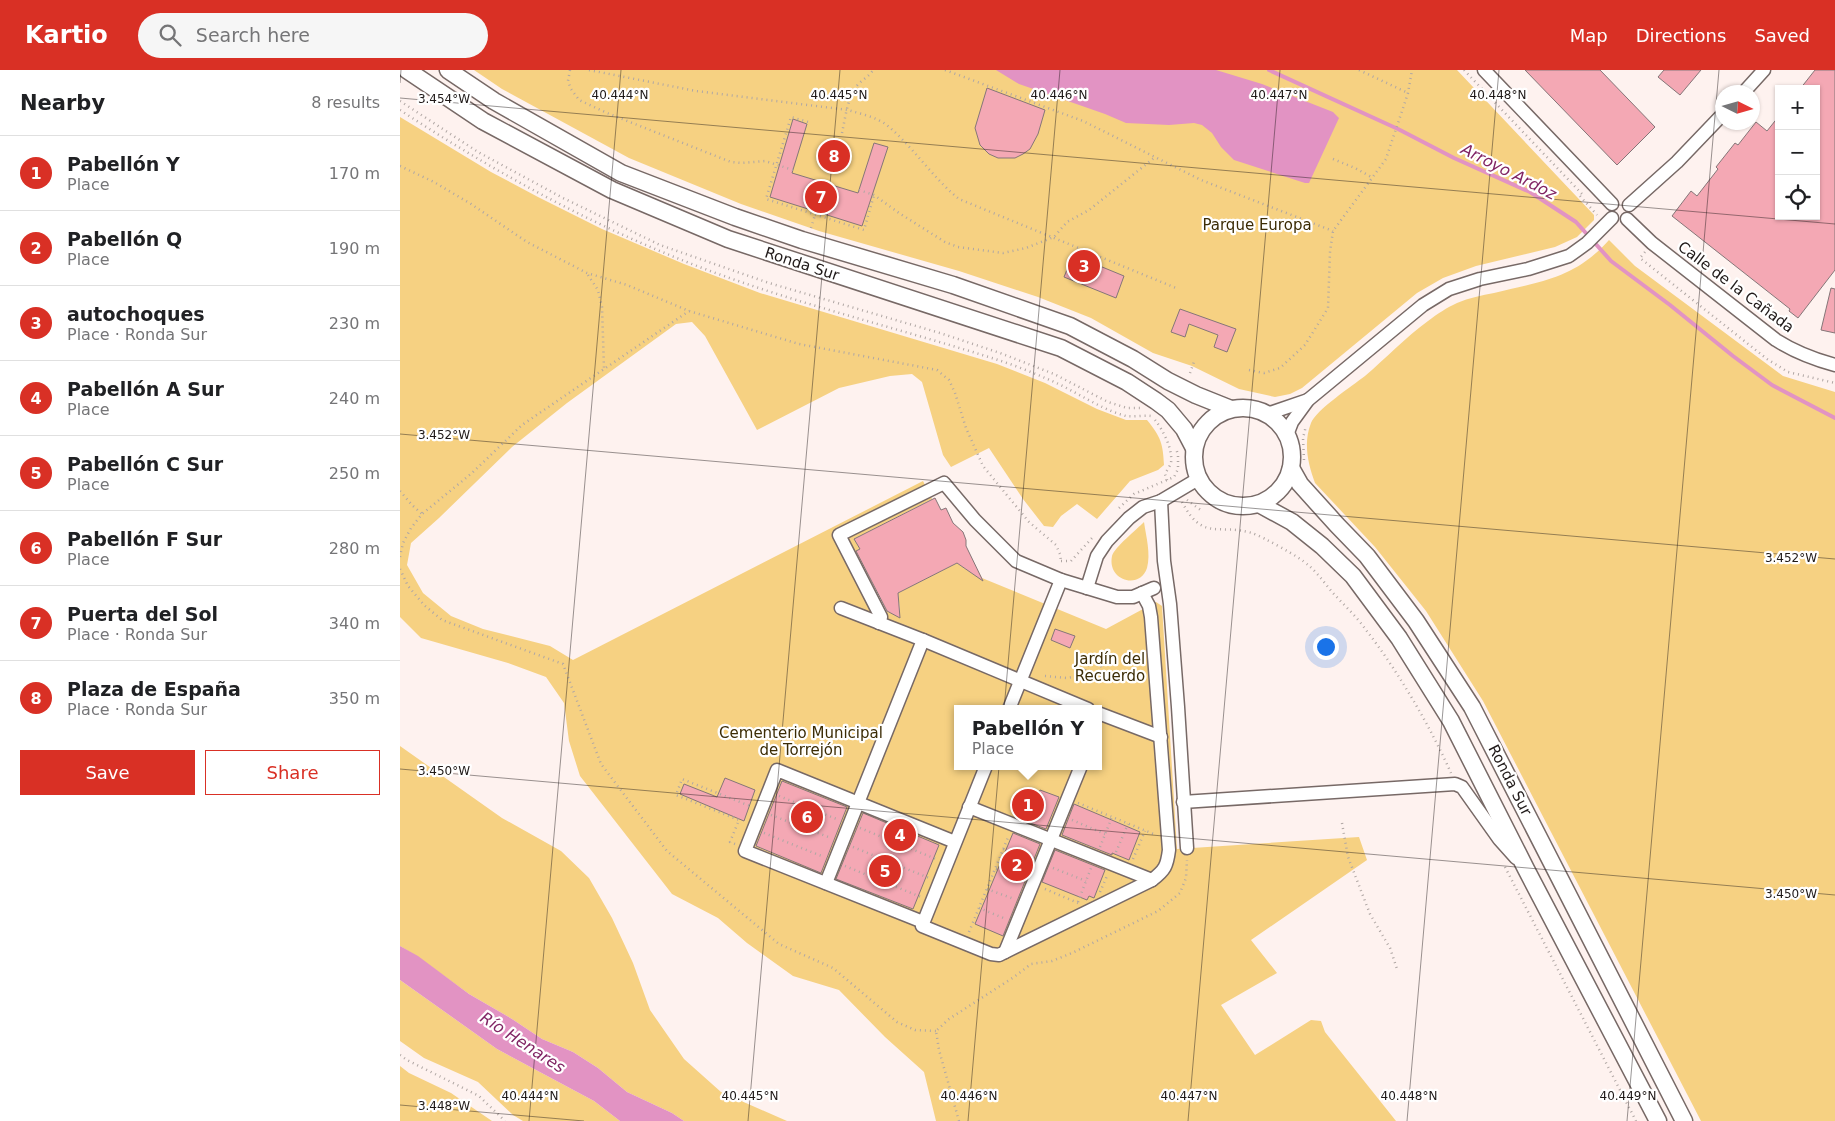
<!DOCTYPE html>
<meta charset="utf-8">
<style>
body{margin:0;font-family:"DejaVu Sans",sans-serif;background:#f6f6f6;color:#202124}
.controls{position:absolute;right:15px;top:15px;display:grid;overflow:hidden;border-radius:0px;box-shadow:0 1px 4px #0004}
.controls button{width:45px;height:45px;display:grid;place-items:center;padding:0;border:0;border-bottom:1px solid #e0e0e0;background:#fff;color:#202124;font:25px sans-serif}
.compass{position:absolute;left:1315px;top:15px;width:45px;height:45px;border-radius:50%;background:#fff;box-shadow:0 1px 4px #0004;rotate:95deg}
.you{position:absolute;left:925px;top:576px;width:18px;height:18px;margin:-12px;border:4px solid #fff;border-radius:50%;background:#1a73e8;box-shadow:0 0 0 8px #1a73e833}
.badge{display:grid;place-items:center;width:32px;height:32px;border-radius:50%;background:#d93025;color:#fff;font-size:16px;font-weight:700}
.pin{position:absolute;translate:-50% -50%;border:2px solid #fff;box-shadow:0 1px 5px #0006}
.popup{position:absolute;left:554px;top:635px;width:148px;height:65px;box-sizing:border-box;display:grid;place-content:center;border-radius:0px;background:#fff;filter:drop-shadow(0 1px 4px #0005);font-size:16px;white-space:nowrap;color:#757577}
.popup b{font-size:19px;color:#202124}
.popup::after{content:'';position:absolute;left:50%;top:100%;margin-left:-10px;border:10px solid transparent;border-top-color:#fff}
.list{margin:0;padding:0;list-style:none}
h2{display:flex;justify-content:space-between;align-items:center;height:65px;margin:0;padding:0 20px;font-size:21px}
h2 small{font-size:16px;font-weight:400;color:#757577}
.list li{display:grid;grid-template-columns:32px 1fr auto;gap:15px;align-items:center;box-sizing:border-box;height:75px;padding:0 20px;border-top:1px solid #e0e0e0}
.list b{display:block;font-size:19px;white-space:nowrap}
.list p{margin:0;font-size:16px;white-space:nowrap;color:#757577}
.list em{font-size:16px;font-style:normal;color:#757577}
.actions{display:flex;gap:10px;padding:15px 20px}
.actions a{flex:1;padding:11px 0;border:1px solid #d93025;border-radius:0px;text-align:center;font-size:18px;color:#d93025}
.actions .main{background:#d93025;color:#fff}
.icon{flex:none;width:28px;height:28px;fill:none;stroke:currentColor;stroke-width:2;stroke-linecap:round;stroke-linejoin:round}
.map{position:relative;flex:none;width:1435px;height:1051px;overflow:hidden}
header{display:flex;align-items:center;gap:30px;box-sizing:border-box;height:70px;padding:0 25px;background:#d93025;color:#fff}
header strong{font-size:24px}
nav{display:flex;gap:28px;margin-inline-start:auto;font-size:18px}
.search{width:350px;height:45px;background:#f6f6f6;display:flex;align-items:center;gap:12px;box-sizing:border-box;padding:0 18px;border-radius:28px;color:#757577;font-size:19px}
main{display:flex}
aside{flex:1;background:#fff}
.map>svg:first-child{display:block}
</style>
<header>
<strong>Kartio</strong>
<div class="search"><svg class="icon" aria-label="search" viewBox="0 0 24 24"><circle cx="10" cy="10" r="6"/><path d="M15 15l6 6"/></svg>Search here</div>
<nav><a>Map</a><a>Directions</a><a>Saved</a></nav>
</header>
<main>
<aside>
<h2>Nearby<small>8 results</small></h2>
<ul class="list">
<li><span class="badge">1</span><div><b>Pabellón Y</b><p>Place</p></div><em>170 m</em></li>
<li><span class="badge">2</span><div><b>Pabellón Q</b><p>Place</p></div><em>190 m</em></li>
<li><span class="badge">3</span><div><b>autochoques</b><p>Place · Ronda Sur</p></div><em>230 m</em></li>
<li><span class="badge">4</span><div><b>Pabellón A Sur</b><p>Place</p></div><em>240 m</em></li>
<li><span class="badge">5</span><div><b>Pabellón C Sur</b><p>Place</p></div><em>250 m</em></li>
<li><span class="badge">6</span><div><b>Pabellón F Sur</b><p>Place</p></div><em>280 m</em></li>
<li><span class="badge">7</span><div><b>Puerta del Sol</b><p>Place · Ronda Sur</p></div><em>340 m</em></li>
<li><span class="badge">8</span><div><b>Plaza de España</b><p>Place · Ronda Sur</p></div><em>350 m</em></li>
</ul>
<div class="actions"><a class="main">Save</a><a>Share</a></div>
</aside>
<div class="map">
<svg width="1435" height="1051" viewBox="0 0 1435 1051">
<rect width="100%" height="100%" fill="#fef2ef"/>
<g fill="#f6d182" fill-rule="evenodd">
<path d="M74 0H1057L1194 145V150L1177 167 1155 177 1076 196 1043 208 1017 223 902 318 890 324 875 327 839 319 792 296 753 283 691 248 638 227 559 201 419 161 341 134 229 88 102 19Z"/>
<path d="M0 47 91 102 138 127 202 159 284 194 360 223 597 294 645 313 697 339 726 350H747C761 367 763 374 764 395L758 400 730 411 697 449 677 434 661 446 653 457 644 456 623 429 589 378 551 397 543 385 522 312 512 304 490 306 439 318 357 360 305 266 292 252 276 254 167 333 112 377 39 448 11 473 7 495 23 523 51 546 83 559 150 576 173 590 523 411 532 429 454 469 460 479 456 482 486 541 496 545 500 541 498 523 557 493 573 504 577 499 582 508 706 559 756 532 762 536 777 779 959 767 967 790 851 870 877 903 821 935 855 985 911 950 921 951 925 962 996 1051H536L524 1002 485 967 439 920 393 906 347 873 318 848 272 824 180 706 169 671 164 633 146 607 108 593 21 568 0 547ZM558 639H698V696H558Z"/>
<path d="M1209 170 1235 196 1383 306 1435 322V1051H1301L1083 631 1026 541 975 477 915 413C908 394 903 373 911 353 916 340 952 316 965 306 986 288 1006 267 1028 251 1037 244 1048 237 1057 233 1069 228 1082 225 1094 223 1142 211 1174 209 1209 170Z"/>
<path d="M744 452C746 466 751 484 747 498 740 520 707 511 712 486 714 478 737 459 744 452Z"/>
<path d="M0 676 102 748 161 781 189 808 212 848 233 893 250 940 284 989 321 1022 387 1051H284L272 1043 227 1022 198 998 173 982 142 969 112 949 69 924 18 887 0 876Z"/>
<path d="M0 910 97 979 194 1031 220 1051H123L113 1045 78 1012 24 988 0 971Z"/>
<path d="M0 996 9 1003 51 1023 92 1051H0Z"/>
</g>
<g fill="#e293c3">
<path d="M596 0H816L862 14 933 42 939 48 909 113H905L834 90 821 77 812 63 802 55 794 53 769 55 726 53 705 44 619 14Z"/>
<path d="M0 876 18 886 69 924 112 949 142 969 173 982 198 998 227 1022 272 1043 284 1051H220L194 1031 97 979 0 910Z"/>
</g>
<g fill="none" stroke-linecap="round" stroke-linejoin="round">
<path stroke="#e293c3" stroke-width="4" d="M869 0 998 59 1054 88 1130 122 1176 152 1211 191 1270 235 1333 286 1372 315 1435 348"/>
</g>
<g fill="#f4a8b4" stroke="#857678">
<path d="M1125 0H1200L1255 57 1217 95Z"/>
<path d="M1264 0H1301L1280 25 1258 7Z"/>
<path d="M1415 0H1435V200L1398 248 1389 241 1390 239 1272 146 1291 121 1297 126 1318 99 1316 97 1335 73 1338 75 1356 52 1367 61 1379 46V146H1416V19H1400Z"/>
<path d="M587 18 645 40 638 64 630 79 623 84 615 88H598L589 84 580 75 575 58Z"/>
<path d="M393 49 407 54 392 103 458 123 474 73 488 77 462 156 370 127Z"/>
<path d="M673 185 724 206 716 228 664 207Z"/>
<path d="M1431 218 1435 219V263L1421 260Z"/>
<path d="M780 239 836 259 827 282 814 277 818 265 789 254 785 267 771 262Z"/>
<path d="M535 428 541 440 546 438 553 453 563 462 566 470V476L583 511 557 493 498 523 500 548 487 541 456 481 460 479 454 469Z"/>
<path d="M655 559 675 566 670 578 651 570Z"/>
<path d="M325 708 355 720 344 751 280 724 284 714 317 727Z"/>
<path d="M382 711 447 737 421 803 356 776Z"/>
<path d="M640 720 659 727 646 759 628 752 630 745 620 741 628 721 638 725Z"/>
<path d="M674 734 740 762 729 790 712 783V785L662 765Z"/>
<path d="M463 743 539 775 513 839 436 809Z"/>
<path d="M613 763 640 774 603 866 575 854Z"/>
<path d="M655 780 705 800 694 828 689 826 687 830 642 812Z"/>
</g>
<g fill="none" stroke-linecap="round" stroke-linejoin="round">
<defs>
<g id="minor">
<path d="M1084 0 1212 134"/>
<path d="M1344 22 1364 0"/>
<path d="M1229 135 1277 92 1322 45"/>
<path d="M1227 149 1252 173 1376 270C1395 282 1413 289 1435 295"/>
<path d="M867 344 908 330"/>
<path d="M887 365 892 352 908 330 1023 235 1049 219 1080 209 1128 199 1169 186 1187 173 1212 148"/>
<path d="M761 431 764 491 770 534 778 637 787 778"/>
<path d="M687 518 697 486 707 471 729 448 743 437 761 431 798 409"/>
<path d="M441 538 523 570 688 639"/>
<path d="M479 553 481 547 439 465 544 413 575 450 616 491 661 510 717 527H733L754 518"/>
<path d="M609 639 661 510"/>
<path d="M698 643 761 667"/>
<path d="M586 696 522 856 591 884 599 885 752 810C765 800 767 796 769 780L751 547 749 536 742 523"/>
<path d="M783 732 1055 714 1062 717 1099 769 1116 788"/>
<path d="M569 737 752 810"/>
<path d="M426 813 523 570"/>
<path d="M523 852 345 781 377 700 555 772"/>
<path d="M605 882 681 696"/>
</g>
<g id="major">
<path d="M7 0 83 51 212 120 328 169 661 278 727 312 756 331 768 340 784 359 794 378"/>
<path d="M48 0 94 31 221 103 335 147 402 170 553 215 670 256 733 289 768 311 796 325 831 339"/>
<circle cx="843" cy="387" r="49"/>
<path d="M891 398 900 414 937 455 967 486 1016 551 1072 637 1284 1051"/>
<path d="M859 434 892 452 922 476 953 506 999 568 1051 651 1126 799 1258 1051"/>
</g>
</defs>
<use href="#minor" stroke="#776966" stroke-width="15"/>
<use href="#major" stroke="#776966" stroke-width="19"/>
<g stroke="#b0a7a4" stroke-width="2.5" stroke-dasharray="1 4" stroke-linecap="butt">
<path d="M170 0 168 11 171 19 179 30 207 43 331 92 341 93 365 91 393 100"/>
<path d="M189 0 296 21 448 40C461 44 477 47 488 56 514 78 533 108 559 129L776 218"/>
<path d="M545 0 683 51 801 110 933 161"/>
<path d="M959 0 1008 23"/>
<path d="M1064 0 1182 124"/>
<path d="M0 31 78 82 163 128 260 175 369 213 540 263 600 283 654 304 708 332 727 338H740"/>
<path d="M0 40C99 105 202 161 313 202 405 236 501 259 595 289 614 295 634 303 652 311 677 322 700 339 726 346 734 347 743 345 751 346"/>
<path d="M408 52 391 47 366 129 464 160 474 125"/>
<path d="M442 63C445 49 447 32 454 20 459 11 468 8 473 0"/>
<path d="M933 89 955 98 973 108"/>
<path d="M0 96 34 112 71 134 127 172 187 203 227 215 289 241 399 274 537 300 549 310 555 323 566 358 583 396 629 452 656 475 660 484 661 491"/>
<path d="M459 120 474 125 499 143 545 172 558 177 603 183 626 178 654 167 667 152 689 140 754 88"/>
<path d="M1180 126 1197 145"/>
<path d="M411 158 415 145"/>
<path d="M1245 182 1240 188 1367 289 1388 302 1435 313"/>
<path d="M188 205 198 220 202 237 204 298"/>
<path d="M849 300 864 303 880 298 905 275 928 238 930 182 933 161 986 89 1008 23 1012 0"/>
<path d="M790 303 795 289"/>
<path d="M755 350C763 360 773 379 771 393 770 396 767 400 765 404L768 413"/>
<path d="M904 390 903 368 906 356"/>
<path d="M0 421 12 435 22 444"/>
<path d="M787 430 802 441"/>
<path d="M782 432C803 472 818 453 852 463 863 467 900 487 908 495 918 503 925 514 933 523 944 535 957 547 966 560 998 601 1030 656 1051 703"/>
<path d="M719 438 734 424 774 407 778 399V385L776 378"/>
<path d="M0 487 3 473 11 458 22 444 72 403 122 355 289 241"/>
<path d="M661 491H671L692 468"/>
<path d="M0 499 8 516 24 535 42 550 163 594 201 694 267 781 379 874 433 898 497 952 515 960 536 961"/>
<circle cx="694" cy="602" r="9"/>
<path d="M645 606 667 608 685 605"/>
<path d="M379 726 439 750"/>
<path d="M678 733 756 765"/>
<path d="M371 745 431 768"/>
<path d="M672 750 705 764"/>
<path d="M942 753 948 787 970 844 990 878 997 899"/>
<path d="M460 758 536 789"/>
<path d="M364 763 424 787"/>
<path d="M335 774 330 772 339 750 276 725 282 709 350 736"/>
<path d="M453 777 529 808"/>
<path d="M700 777 712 747"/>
<path d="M603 779 631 789"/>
<path d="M716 782 728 754"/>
<path d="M733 789 745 761"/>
<path d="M445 796 521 827"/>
<path d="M1105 797 1236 1051"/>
<path d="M653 798 686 811"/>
<path d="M596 799 621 809"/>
<path d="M587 819 614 829"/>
<path d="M645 819 678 833"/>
<path d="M700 822 707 806"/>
<path d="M678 832 691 798"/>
<path d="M579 838 606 849"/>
<path d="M569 862 609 765"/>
<path d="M0 985 7 990 79 1026 105 1051"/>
<path d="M559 1051 539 980 536 961 549 949 614 907 631 894 652 891 672 883 758 841 780 823 786 808 787 790"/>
</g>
<use href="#minor" stroke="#fff" stroke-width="12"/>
<use href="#major" stroke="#fff" stroke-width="16"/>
</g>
<path fill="none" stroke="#1f1918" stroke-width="1" stroke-opacity="0.45" d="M0 13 1 0M0 28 1435 154M0 364 1435 489M0 699 1435 825M0 1035 184 1051M129 1051 221 0M348 1051 440 0M568 1051 660 0M788 1051 880 0M1007 1051 1099 0M1227 1051 1319 0"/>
<g text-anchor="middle" stroke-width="4.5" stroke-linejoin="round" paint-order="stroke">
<g font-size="15" fill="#3c2c05" stroke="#fff">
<text x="857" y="160">Parque Europa</text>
<text x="710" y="594">Jardín del<tspan x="710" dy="17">Recuerdo</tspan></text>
<text x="401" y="668">Cementerio Municipal<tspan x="401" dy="17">de Torrejón</tspan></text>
</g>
<g font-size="15" fill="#1f1918" stroke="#fff">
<text transform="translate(402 194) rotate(18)" y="5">Ronda Sur</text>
<text transform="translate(1336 217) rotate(37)" y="5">Calle de la Cañada</text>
<text transform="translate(1110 710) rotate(63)" y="5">Ronda Sur</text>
</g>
<g font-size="16" font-style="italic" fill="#812564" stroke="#fff">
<text transform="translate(1109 101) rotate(27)" y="6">Arroyo Ardoz</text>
<text transform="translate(123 972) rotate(33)" y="6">Río Henares</text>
</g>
</g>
<g font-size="12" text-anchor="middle" fill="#1f1918" stroke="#fff" stroke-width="4.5" stroke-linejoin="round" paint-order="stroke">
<text x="220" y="29">40.444°N</text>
<text x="439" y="29">40.445°N</text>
<text x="659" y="29">40.446°N</text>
<text x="879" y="29">40.447°N</text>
<text x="1098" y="29">40.448°N</text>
<text x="44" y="33">3.454°W</text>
<text x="44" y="369">3.452°W</text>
<text x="1391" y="492">3.452°W</text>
<text x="44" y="705">3.450°W</text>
<text x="1391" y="828">3.450°W</text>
<text x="130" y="1030">40.444°N</text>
<text x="350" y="1030">40.445°N</text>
<text x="569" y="1030">40.446°N</text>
<text x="789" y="1030">40.447°N</text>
<text x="1009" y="1030">40.448°N</text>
<text x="1228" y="1030">40.449°N</text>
<text x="44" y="1040">3.448°W</text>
</g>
</svg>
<div class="controls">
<button>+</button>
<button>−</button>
<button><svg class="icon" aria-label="locate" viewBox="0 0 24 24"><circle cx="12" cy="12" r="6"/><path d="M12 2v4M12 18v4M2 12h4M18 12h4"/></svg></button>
</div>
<svg class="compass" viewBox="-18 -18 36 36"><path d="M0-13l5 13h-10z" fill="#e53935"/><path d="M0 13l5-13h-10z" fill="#757577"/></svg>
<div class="you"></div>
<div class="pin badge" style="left:628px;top:735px">1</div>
<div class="popup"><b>Pabellón Y</b>Place</div>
<div class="pin badge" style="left:617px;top:795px">2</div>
<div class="pin badge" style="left:684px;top:196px">3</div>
<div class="pin badge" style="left:500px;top:765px">4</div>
<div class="pin badge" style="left:485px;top:801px">5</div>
<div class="pin badge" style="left:407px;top:747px">6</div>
<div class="pin badge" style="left:421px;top:127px">7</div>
<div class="pin badge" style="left:434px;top:86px">8</div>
</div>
</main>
